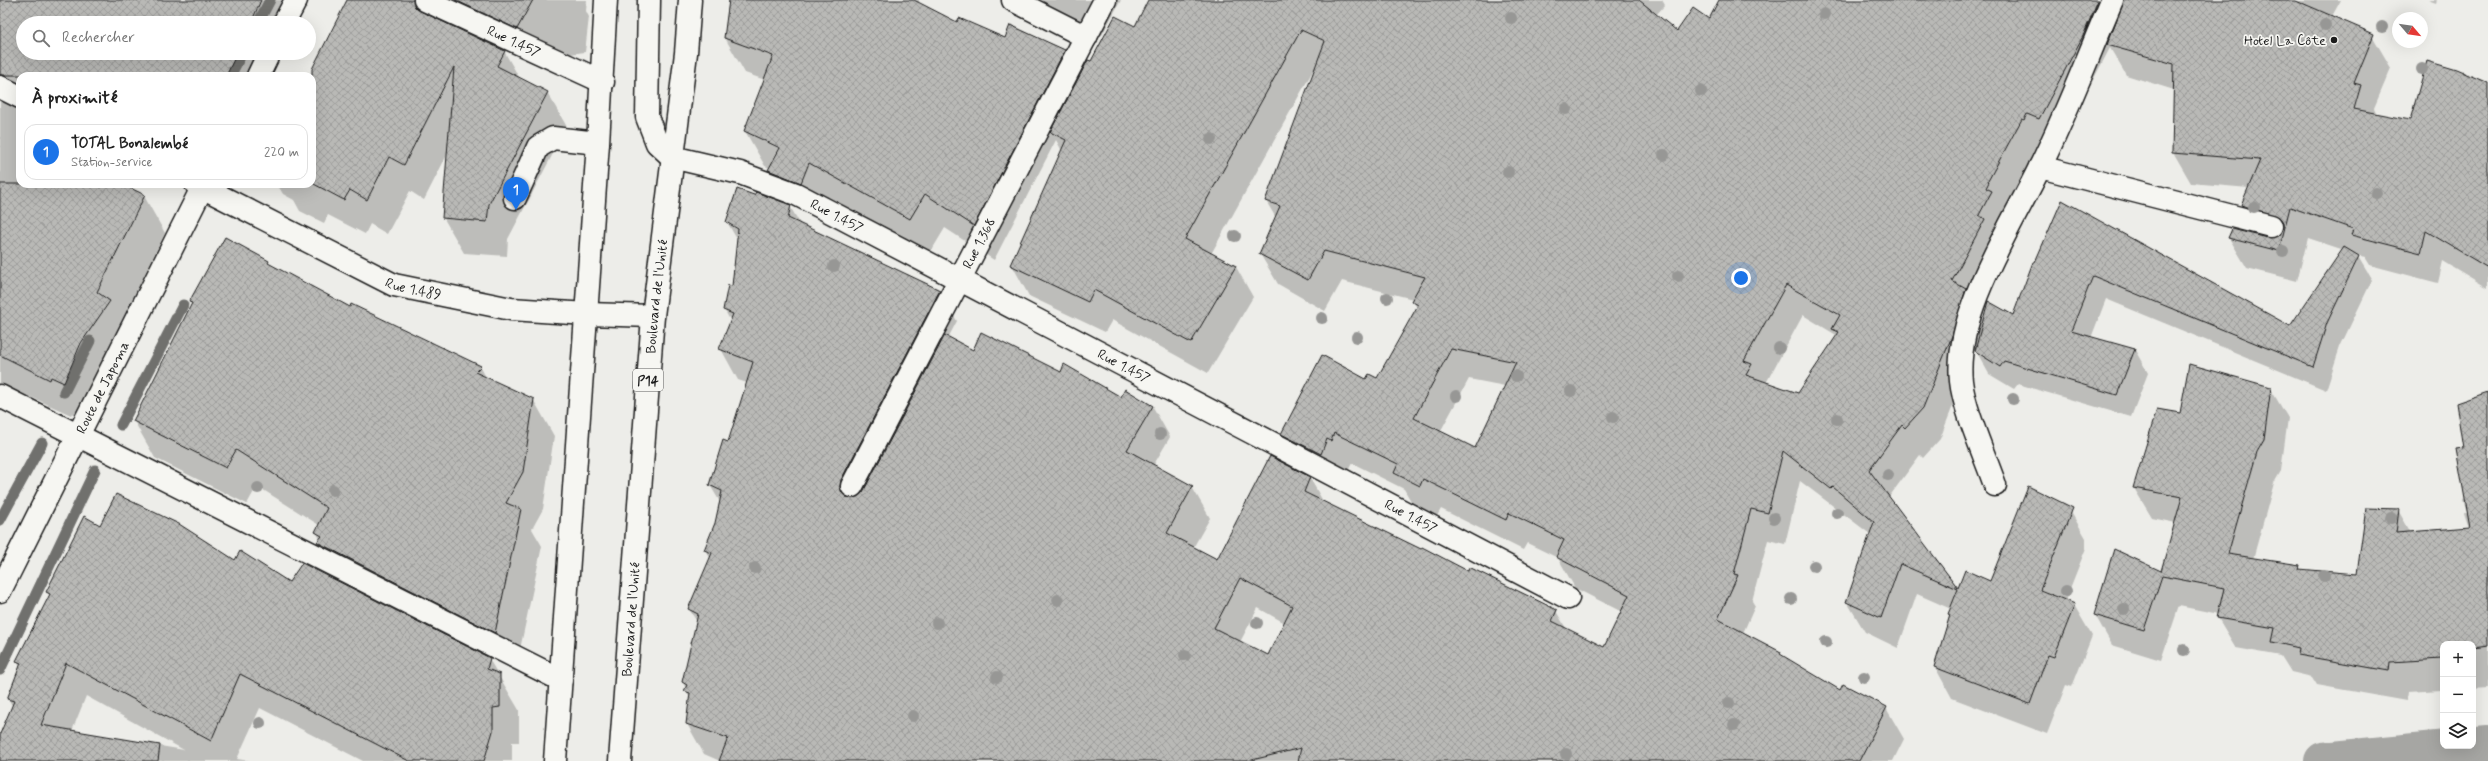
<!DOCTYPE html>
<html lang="fr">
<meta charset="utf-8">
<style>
body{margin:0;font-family:Mynerve,sans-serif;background:#f6f6f6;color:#222}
.controls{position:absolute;right:12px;bottom:12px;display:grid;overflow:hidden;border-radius:8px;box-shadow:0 4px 16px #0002}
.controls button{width:36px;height:36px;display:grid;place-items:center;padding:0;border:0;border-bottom:1px solid #e0e0e0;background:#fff;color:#222;font:20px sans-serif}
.compass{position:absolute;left:2392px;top:12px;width:36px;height:36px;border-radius:50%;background:#fff;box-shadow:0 4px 16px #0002;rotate:119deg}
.you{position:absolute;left:1741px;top:278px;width:14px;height:14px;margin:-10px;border:3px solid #fff;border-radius:50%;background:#1a73e8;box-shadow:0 0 0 6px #1a73e833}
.badge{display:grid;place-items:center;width:26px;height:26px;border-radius:50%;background:#1a73e8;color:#fff;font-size:13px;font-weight:700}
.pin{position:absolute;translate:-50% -33px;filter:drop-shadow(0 1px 2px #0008)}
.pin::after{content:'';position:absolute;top:21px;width:14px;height:12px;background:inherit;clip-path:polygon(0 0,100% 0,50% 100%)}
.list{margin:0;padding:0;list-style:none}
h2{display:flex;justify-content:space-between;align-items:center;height:52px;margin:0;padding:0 16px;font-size:17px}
h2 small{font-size:13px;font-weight:400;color:#767676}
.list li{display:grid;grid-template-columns:26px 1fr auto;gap:12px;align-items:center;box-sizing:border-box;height:56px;margin:0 8px 8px;padding:0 8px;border:1px solid #e0e0e0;border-radius:12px}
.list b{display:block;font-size:15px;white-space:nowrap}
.list p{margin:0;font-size:13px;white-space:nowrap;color:#767676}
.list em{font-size:13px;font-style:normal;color:#767676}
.icon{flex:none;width:22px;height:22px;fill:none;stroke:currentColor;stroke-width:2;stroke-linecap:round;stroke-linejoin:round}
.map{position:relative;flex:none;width:2488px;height:761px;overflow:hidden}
.search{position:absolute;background:#fff;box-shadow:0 4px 16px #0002;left:16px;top:16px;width:300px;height:44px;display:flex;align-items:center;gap:10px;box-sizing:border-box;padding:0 14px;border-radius:22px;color:#767676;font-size:15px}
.panel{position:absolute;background:#fff;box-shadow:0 4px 16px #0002;left:16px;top:72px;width:300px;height:116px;border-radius:12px}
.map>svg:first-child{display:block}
</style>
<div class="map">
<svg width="2488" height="761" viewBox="0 0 2488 761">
<defs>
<pattern id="building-cross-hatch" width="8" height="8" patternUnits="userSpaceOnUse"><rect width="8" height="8" fill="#b9b9b6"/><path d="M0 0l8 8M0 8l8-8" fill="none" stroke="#9e9e9c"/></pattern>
</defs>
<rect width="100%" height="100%" fill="#edede9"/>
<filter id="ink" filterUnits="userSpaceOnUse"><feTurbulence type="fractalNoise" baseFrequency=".025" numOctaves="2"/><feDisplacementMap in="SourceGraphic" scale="8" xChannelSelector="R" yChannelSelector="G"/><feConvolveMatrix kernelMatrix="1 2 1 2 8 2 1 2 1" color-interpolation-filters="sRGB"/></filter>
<g filter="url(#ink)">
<g fill="#0003" fill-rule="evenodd">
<path d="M0 0H299L295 23H23V53H279L266 76H20V184H124L144 196 165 233 121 322 130 338 85 419 72 413 71 415 0 383Z"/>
<path d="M356 0H423L434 19H436L425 0H587L586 11 589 17 585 52 540 58 451 23 445 24 504 51 520 79 547 92 567 127 508 239 507 256 464 253 443 217 448 153 424 200 410 191 387 234 370 224 365 234 328 215 324 223 300 211 294 200 283 194 277 184H312V76H310L332 31Z"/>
<path d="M730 0H919V4L957 24 1005 39 1011 24 1064 51 1080 78 1135 27 1149 0H1662L1665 5 1656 15 1678 32 1709 21 1728 0H2341L2331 18 2373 37 2391 68 2374 108 2377 114 2411 121 2488 84V288L2443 261 2438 283 2370 265 2365 257 2357 255 2372 280 2340 347 2326 390 2106 299 2091 338 2135 350 2148 373 2131 417 2018 384 2014 389 1989 374 1975 349 1940 439 1923 458 1920 455 1889 497 1958 590 1991 582 2068 507 2086 538V548L2065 601 2074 605 2092 636 2072 687 2066 685 2047 734 1952 698 1935 667 1951 609 1917 594 1898 648 1865 632 1847 602 1870 534 1800 481 1785 544 1768 540 1752 601 1755 606 1743 633 1780 653 1782 657 1840 692 1886 708 1904 739 1893 761H720L704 754 687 724 690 699 683 682 697 622 689 609 711 559 705 550 716 523 720 502 710 485 729 443 747 383 738 380 721 349 731 322 724 309 733 287 738 241 727 222 755 196 790 206 769 170 770 168 765 166 745 131 765 80 745 73 725 38ZM2110 48 2126 75 2174 90 2173 152 2191 183 2249 188 2242 205 2261 237 2229 238 2247 268 2297 281 2308 238 2344 250 2291 328 2063 201 2014 316 1984 321 1974 304ZM1315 67 1266 201 1276 218 1260 254 1278 284 1325 311 1342 281 1413 299 1417 309 1377 379 1366 381 1283 434 1300 465 1348 471 1352 463 1404 489 1412 503 1437 516 1441 509 1523 550 1527 543 1558 558 1575 588 1622 612 1604 649 1567 630 1556 611 1468 572 1324 503 1310 478 1270 458 1218 560 1193 548 1210 518 1192 487 1153 466 1170 437 1153 407 1126 390 1121 398 1061 373 973 352 948 338 957 321 939 291 801 225 789 205 821 217 829 197 930 253 945 228 994 260 1056 140 1062 151 1012 265 1029 296 1105 332 1112 320 1208 373 1253 297 1236 267 1211 254ZM1803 315 1838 336 1798 394 1766 383ZM1469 379 1505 386 1475 449 1440 432ZM1258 608 1285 623 1269 656 1240 642Z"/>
<path d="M1036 0H1121L1102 35Z"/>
<path d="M2428 0H2437L2436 3Z"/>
<path d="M268 262 270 266 351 308 480 366 487 379 533 399 554 436 543 509 532 529 542 546 516 668 339 579 318 542 320 539 316 532 319 525 257 486 247 504 155 458 134 421 192 305 190 302Z"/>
<path d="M2270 388 2288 418 2281 471 2274 483 2253 559 2299 566 2301 570 2358 575 2398 510 2411 533 2469 528 2464 513H2467L2463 500 2466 499 2464 449 2488 393V688L2473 689V644H2443V690L2407 692 2406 701 2317 685 2312 677 2291 672 2281 656 2236 648 2218 618 2219 614 2179 606 2161 660 2112 645 2095 615 2162 572 2176 523 2152 518 2134 488 2181 415Z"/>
<path d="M101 526 235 561 489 659 519 710V742H512V761H363L260 708 237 759 250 761H0V736L13 707 8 699 21 668 17 661 50 597 48 592ZM86 696 184 750 72 731Z"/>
</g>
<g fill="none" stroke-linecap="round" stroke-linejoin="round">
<g stroke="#6f6f6d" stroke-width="11">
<path d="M258 23 270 0"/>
<path d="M230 76 242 53"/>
<path d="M64 392 90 341"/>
<path d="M121 425 183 305"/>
<path d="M0 520 42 443"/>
<path d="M0 670 95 470"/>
</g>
<path stroke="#a6a6a3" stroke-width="38" d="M2323 761 2488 745"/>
</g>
<g fill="url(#building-cross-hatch)" stroke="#1c1c1c" fill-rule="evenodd">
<path d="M0 0H261L251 23H23V53H237L226 76 0 75Z"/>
<path d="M347 0H413L415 7 420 11 505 51 497 66 548 92 489 204 487 222 442 218 454 67 404 165 389 157 367 200 350 190 344 200 312 183V69Z"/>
<path d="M455 0H533L517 29Z"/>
<path d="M729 0H914L957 22 959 18 1005 38 1010 25 1065 50 974 226 925 194 910 219 809 163 801 183 768 170 780 148 744 131 773 56 724 38Z"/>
<path d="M1148 0H1639L1677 31 1693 8 1709 19 1719 0H2098L2083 36 2039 119 2027 114 2024 120 2022 119 1988 181 1989 182 1986 188 1992 191 1979 215 1985 219 1952 281 1966 289 1952 336 1923 408 1905 428 1902 425 1869 470 1958 588 1965 570 1990 581 2028 486 2073 508 2040 590 2075 604 2054 657 2048 655 2030 704 1934 667 1950 615 1948 614 1958 589 1900 564 1881 618 1846 602 1874 522 1833 487 1831 489 1783 451 1768 513 1751 509 1734 574 1738 575 1718 619 1781 652 1780 654 1840 690 1843 684 1887 707 1859 761H1298L1301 748 1248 761H719L728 738 686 724 690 693 684 691 687 685 682 682 698 614 688 609 712 553 704 550 715 523 722 491 709 485 723 440 728 442 753 362 719 349 733 314 723 310 728 285 732 286 738 229 726 222 737 189 754 195 756 192 791 205 788 218 940 290 841 480 840 487 846 497 853 498 863 492 945 335 973 350 981 332 1061 372 1064 364 1121 397 1125 389 1153 406 1127 450 1193 486 1167 533 1217 559 1270 456 1310 477 1304 492 1421 549 1422 547 1468 571 1469 567 1557 610 1552 621 1604 647 1629 595 1556 557 1564 540 1509 513 1506 520 1423 479 1420 486 1394 473 1398 464 1334 433 1331 441 1327 439 1321 454 1281 434 1322 355 1366 379 1369 374 1377 378 1418 305 1411 301 1425 277 1324 251 1308 280 1259 254 1280 206 1265 201 1325 41 1301 30 1185 239 1236 266 1191 343 1094 290 1088 302 1010 265 1066 140 1050 132 1088 60 1091 61 1115 16 1135 26ZM1786 285 1840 315 1832 329 1839 332 1798 393 1746 375 1752 364 1744 361ZM1451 349 1516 362 1475 448 1414 418ZM1240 578 1292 606 1268 655 1214 628Z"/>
<path d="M2124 0H2295L2374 34 2354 83 2361 85 2354 109 2410 120 2427 61 2457 70 2488 83V268L2426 231 2421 253 2351 235 2353 229 2290 207 2279 251 2228 238 2232 229 2268 238 2280 235 2283 229V222L2279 217 2241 205 2260 160 2172 153 2174 64 2107 45Z"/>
<path d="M0 184H122L145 195 97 292 110 301 81 343 64 383 51 377 50 380 0 355Z"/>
<path d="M2062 200 2290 326 2344 247 2359 256 2327 323 2313 367 2093 276 2071 331 2135 349 2117 395 2004 361 2000 367 1975 351 1988 301 2013 315 2033 262H2035Z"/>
<path d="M225 237 269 261 268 263 350 307 351 304 481 366 475 372 534 399 523 472 506 503 521 509 495 633 317 542 322 536 315 532 327 508 236 450 226 468 133 421 192 303 189 302Z"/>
<path d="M2189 364 2271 387 2264 440 2257 452 2228 554 2300 565 2299 569 2357 574 2366 508 2399 509 2396 533 2470 527 2456 449 2463 448 2456 403 2488 392V645L2473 647V644H2443V659L2390 662 2389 671 2298 655 2299 648 2272 642 2275 628 2217 618 2224 588 2162 576 2144 630 2094 615 2114 549 2161 571 2182 497 2133 488 2157 409 2180 413Z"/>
<path d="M116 494 179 524 235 560 240 551 289 582 302 563 490 658 487 669 500 674V707L493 708V731L484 761H409L240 674 211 741 66 663 41 725 160 745 158 761H0V734L14 701 7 699 21 663 16 661 50 594 46 592 84 516 100 525Z"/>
</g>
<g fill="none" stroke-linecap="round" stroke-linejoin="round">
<defs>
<g id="minor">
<path id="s1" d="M425 0 603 82"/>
<path d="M1013 0 1086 37"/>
<path d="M0 87 20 97"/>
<path id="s2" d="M672 157 740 173 796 194 1568 598"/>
<path d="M2040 167 2271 226"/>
<path id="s3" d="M196 184 394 285 511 309 587 314 653 316"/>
<path d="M515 198 538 147 553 138 598 143"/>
<path d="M0 396 561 680"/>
<path d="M1995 485C1985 456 1964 410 1961 381 1954 313 2011 227 2040 167 2067 113 2088 56 2112 0"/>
<path id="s4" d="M852 486 1105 0"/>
</g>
<g id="major">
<path d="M649 0 647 117 657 143 672 157"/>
<path d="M284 23 296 0"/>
<path d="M258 76 269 53"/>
<path id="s5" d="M0 591 204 184"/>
<path d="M555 761 598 143 606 0"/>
<path id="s6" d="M620 761 653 316 686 53 690 0"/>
</g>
</defs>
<use href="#minor" stroke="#1c1c1c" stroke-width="25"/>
<use href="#major" stroke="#1c1c1c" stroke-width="25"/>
<use href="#minor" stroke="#f6f6f2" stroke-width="22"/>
<use href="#major" stroke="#f6f6f2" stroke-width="22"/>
</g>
<g fill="#979795">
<circle cx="1824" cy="14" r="6"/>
<circle cx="1511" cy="18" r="6"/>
<circle cx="2325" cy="25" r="6"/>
<circle cx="2382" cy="27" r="6"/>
<circle cx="2422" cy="69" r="6"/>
<circle cx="1701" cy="91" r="6"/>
<circle cx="1566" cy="109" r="6"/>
<circle cx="1211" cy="139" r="6"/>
<circle cx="1664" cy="155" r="6"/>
<circle cx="1508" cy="172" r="6"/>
<circle cx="2376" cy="193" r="6"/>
<circle cx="2254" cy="207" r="6"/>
<circle cx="1235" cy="236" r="6"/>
<circle cx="2283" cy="251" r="6"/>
<circle cx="834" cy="266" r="6"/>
<circle cx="1678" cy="276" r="6"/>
<circle cx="1387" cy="298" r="6"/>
<circle cx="1322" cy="318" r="6"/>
<circle cx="1357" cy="337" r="6"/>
<circle cx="1779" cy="348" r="6"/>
<circle cx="1516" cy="376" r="6"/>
<circle cx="1571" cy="391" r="6"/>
<circle cx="1456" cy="396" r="6"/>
<circle cx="2013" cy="399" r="6"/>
<circle cx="1613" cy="417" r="6"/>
<circle cx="1837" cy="419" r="6"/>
<circle cx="1160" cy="434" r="6"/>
<circle cx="1888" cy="475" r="6"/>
<circle cx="258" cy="488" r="6"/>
<circle cx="333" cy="490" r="6"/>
<circle cx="1837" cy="513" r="6"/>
<circle cx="1774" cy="518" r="6"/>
<circle cx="2391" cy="518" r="6"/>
<circle cx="1814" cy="566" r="6"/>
<circle cx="755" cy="568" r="6"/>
<circle cx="2324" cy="576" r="6"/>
<circle cx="2066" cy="591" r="6"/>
<circle cx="1791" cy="599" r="6"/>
<circle cx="1058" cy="600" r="6"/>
<circle cx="2124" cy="609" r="6"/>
<circle cx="937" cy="623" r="6"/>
<circle cx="1257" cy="623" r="6"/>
<circle cx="1826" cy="642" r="6"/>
<circle cx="2184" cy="650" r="6"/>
<circle cx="1185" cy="655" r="6"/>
<circle cx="997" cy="677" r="6"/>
<circle cx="1864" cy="677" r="6"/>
<circle cx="1729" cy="703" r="6"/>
<circle cx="913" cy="716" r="6"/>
<circle cx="260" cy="723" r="6"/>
<circle cx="1734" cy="725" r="6"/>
<circle cx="1566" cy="754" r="6"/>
</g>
</g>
<circle fill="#1c1c1c" stroke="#f6f6f2" stroke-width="1.5" cx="2334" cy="40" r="4"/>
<g text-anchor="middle" stroke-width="3.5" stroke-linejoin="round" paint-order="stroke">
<rect fill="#f6f6f2" stroke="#5d5d5c" stroke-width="1" x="633" y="369" width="30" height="22" rx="3"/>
<g font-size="13" font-weight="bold" fill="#1c1c1c">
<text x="648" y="385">P14</text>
</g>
<g font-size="14" fill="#1c1c1c" stroke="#f6f6f2" text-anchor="end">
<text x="2326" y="45">Hotel La Côte</text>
</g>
<g font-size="14" fill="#1c1c1c" stroke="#f6f6f2">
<text dy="5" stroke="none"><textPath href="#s1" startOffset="98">Rue 1.457</textPath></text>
<text dy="5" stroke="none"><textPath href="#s2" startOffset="176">Rue 1.457</textPath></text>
<text dy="5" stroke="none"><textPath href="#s4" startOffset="274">Rue 1.368</textPath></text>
<text dy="5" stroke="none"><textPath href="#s3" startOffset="242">Rue 1.489</textPath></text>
<text dy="5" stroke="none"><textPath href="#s6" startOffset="466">Boulevard de l'Unité</textPath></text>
<text dy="5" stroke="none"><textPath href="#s2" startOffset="500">Rue 1.457</textPath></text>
<text dy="5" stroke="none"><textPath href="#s5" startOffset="228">Route de Japoma</textPath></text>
<text dy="5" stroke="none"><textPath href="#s2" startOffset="824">Rue 1.457</textPath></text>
<text dy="5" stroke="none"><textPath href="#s6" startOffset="142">Boulevard de l'Unité</textPath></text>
</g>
</g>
</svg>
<div class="controls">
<button>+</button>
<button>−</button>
<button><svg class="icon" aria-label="layers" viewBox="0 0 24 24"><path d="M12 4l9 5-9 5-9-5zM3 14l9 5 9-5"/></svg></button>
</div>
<svg class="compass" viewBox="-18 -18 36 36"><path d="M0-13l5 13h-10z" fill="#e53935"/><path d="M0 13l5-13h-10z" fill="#767676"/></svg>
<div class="you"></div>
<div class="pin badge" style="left:516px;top:210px">1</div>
<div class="search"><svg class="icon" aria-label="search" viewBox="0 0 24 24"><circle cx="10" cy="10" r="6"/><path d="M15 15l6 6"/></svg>Rechercher</div>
<section class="panel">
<h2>À proximité<small></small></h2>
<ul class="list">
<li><span class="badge">1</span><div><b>TOTAL Bonalembé</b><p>Station-service</p></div><em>220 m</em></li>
</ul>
</section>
</div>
